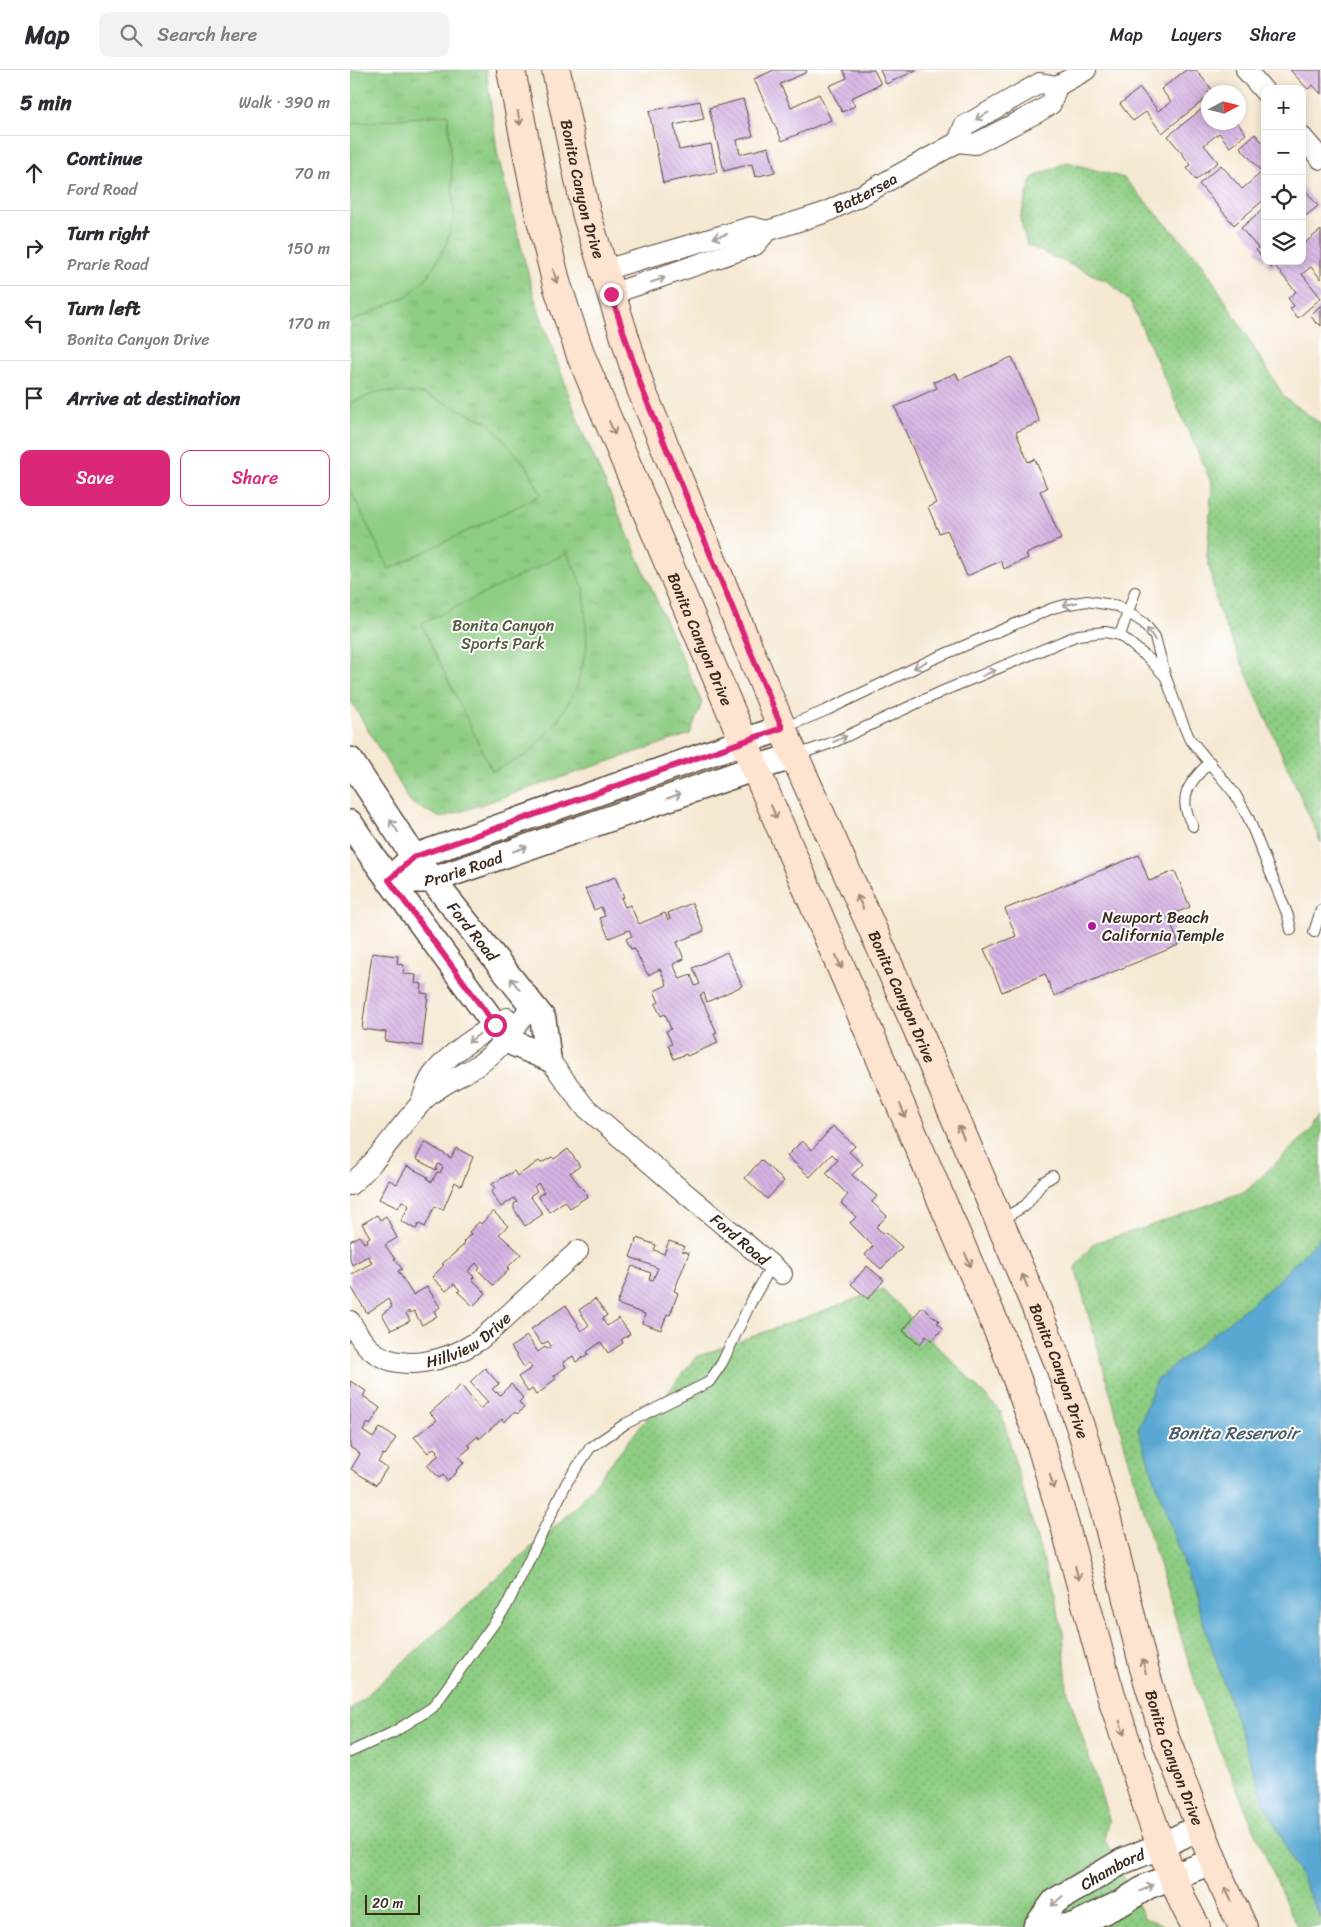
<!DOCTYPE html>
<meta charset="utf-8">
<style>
body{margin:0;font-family:Sriracha,sans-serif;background:#f2f2f3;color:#2b2b33}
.controls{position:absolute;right:15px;top:15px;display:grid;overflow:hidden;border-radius:10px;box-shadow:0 2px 8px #0003}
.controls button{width:45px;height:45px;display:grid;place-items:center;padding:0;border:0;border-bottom:1px solid #e1e1e2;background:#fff;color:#2b2b33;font:25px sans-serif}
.compass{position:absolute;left:851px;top:15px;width:45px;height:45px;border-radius:50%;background:#fff;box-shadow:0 2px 8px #0003;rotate:83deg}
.scale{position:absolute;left:15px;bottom:12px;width:55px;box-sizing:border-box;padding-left:5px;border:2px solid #3b2a1e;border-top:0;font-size:14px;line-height:18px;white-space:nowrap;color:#3b2a1e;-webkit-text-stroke:4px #fff;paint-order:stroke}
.stop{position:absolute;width:15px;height:15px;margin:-11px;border:4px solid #db2777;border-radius:50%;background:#fff}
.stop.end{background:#db2777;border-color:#fff;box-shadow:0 1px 5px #0008}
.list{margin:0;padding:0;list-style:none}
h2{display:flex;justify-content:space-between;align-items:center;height:65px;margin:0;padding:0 20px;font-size:21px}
h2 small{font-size:16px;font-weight:400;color:#7c7c81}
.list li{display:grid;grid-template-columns:32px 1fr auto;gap:15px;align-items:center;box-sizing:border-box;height:75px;padding:0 20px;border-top:1px solid #e1e1e2}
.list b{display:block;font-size:19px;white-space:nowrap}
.list p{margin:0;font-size:16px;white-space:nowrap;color:#7c7c81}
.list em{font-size:16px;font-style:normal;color:#7c7c81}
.actions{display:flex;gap:10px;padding:15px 20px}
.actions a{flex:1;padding:11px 0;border:1px solid #db2777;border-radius:10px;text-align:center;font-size:18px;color:#db2777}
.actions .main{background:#db2777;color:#fff}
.icon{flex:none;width:28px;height:28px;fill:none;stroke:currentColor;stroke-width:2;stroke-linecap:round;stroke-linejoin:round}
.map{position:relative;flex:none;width:971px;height:1857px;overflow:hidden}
header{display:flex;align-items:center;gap:30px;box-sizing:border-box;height:70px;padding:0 25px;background:#fff;border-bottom:1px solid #e1e1e2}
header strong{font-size:24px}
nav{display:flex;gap:28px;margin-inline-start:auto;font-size:18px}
.search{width:350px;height:45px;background:#f2f2f3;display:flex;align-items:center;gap:12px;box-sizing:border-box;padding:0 18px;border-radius:10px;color:#7c7c81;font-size:19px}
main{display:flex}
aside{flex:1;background:#fff}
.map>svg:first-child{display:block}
</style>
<header>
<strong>Map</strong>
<div class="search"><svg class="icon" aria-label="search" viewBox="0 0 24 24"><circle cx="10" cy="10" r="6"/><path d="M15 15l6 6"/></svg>Search here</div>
<nav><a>Map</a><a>Layers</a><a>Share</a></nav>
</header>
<main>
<aside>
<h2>5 min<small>Walk · 390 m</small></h2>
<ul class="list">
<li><svg class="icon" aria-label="ahead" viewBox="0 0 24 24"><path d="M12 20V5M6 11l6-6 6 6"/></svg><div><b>Continue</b><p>Ford Road</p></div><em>70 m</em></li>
<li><svg class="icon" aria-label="right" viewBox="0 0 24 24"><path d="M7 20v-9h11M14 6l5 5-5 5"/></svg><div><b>Turn right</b><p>Prarie Road</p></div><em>150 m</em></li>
<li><svg class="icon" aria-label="left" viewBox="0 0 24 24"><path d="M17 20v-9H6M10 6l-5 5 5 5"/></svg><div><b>Turn left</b><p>Bonita Canyon Drive</p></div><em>170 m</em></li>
<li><svg class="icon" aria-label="arrive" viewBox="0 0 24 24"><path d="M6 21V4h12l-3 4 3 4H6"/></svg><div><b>Arrive at destination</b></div></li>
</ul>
<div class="actions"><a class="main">Save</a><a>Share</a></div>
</aside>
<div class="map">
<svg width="971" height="1857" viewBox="0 0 971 1857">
<defs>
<pattern id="grass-dots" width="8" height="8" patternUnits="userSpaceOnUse" patternTransform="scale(1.25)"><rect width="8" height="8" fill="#8ecd83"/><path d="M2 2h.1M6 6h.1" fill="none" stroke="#7bb071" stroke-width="1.8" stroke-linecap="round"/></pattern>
<pattern id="park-tufts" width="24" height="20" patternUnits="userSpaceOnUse" patternTransform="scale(1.25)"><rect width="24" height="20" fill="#8ecd83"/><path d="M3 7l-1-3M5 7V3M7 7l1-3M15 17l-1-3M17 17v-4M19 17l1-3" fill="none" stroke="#7bb071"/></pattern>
<pattern id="building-back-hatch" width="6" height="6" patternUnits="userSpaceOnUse" patternTransform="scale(1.25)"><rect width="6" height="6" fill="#d5b2e3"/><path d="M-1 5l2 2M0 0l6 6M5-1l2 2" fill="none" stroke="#b899c2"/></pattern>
</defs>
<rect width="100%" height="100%" fill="#fff"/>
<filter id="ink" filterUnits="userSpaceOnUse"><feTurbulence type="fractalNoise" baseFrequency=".02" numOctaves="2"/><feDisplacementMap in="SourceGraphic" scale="10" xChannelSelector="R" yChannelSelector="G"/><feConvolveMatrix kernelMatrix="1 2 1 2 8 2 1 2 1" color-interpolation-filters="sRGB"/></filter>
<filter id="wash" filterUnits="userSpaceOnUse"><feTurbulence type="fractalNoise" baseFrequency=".0096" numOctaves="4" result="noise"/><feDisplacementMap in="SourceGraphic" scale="20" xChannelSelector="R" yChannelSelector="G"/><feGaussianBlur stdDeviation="1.12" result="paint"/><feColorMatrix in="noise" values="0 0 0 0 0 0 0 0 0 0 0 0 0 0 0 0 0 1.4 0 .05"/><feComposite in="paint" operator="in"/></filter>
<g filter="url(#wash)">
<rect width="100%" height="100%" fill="#f5e8d2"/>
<g fill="url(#grass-dots)" stroke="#647c50">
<path d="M717 92 774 108 852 193 935 328 971 354V773L868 539 857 486 862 414 781 233 759 212 677 175 670 149 682 108Z"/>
<path d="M971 1045V1857H949L939 1840 855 1645 798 1458 725 1197 744 1173 794 1158 896 1121 960 1061Z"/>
<path d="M533 1219 651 1342 713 1561 717 1619 759 1749 754 1768 794 1848 814 1855 816 1857H0V1640L226 1437 346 1287Z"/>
</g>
<path fill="url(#park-tufts)" stroke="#647c50" d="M0 0H136L148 87 185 230 230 356 352 633 340 664 91 748 61 733 0 629Z"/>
<g fill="#8ecd83" stroke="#647c50">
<path d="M98 44 104 146 96 175 78 206 59 225 0 252V54Z"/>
<path d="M31 321 74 324 138 352 178 398 191 425 39 499 0 419V333Z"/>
<path d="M217 483 234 519 237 576 226 619 203 658 177 685 142 701 71 554Z"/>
</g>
<path fill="#59a8d3" stroke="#4a6978" d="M971 1167V1849L914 1731 788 1360 806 1310 919 1219Z"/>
<g id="blocks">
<g fill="url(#building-back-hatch)">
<path d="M424 0H456L457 2 430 14 441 37 469 24 481 50 432 71 404 9Z"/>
<path d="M493 0H524L531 14 501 28 505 36 492 42 479 16 497 8Z"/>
<path d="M530 0H567L536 14Z"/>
<path d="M836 0H846L864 22H858V27L812 63 796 42 783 51 770 34 790 18 808 41 821 32 811 19Z"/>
<path d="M940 0H971V24L963 15 958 19Z"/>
<path d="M393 29 403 66 387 70 390 84 419 77 425 102 405 107 402 94 374 101 359 38Z"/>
<path d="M350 31 354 49 324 55 329 80 361 74 367 102 313 113 299 41Z"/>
<path d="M858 34V52H887L896 64 880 77 869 63 854 75 868 92 846 110 837 98 841 95 818 66Z"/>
<path d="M905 64 915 75V129L884 155 849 114 871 95 892 119 912 102 890 77Z"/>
<path d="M952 116 968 136 952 149Z"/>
<path d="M915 137V191L906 180 908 178 891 158Z"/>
<path d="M971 160V209L961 197 952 204 971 228 948 248 940 239 944 236 938 228 946 222 926 197 933 191H952V175Z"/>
<path d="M915 191H929L921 198Z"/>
<path d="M971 235V256L967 252 966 254 961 245Z"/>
<path d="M662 287 690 352 666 362 678 392 685 389 697 418 690 421 711 469 676 484 678 488 654 499 651 491 617 506 597 460 589 463 578 437 586 433 545 337 587 318 584 312 606 303 609 310Z"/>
<path d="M789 785 799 811 825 801 840 837 818 846 829 875 704 926 695 904 652 922 634 879 666 866 655 839Z"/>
<path d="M265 807 274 827 271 828 275 837 280 835 289 854 315 843 318 850 320 849 318 843 342 833 354 861 327 872 334 889 323 894 330 909 341 905 345 916 350 914 343 898 377 882 392 916 357 932 354 923 350 925 367 963 364 964 368 973 337 986 336 984 324 989 318 975 322 974 316 961 321 959 315 944 311 946 305 934 309 932 304 921 317 915 310 899 298 905 284 878 281 879 276 869 282 866 279 860 259 868 250 848 255 846 251 837 244 840 235 819Z"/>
<path d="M22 883 48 886 47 894 54 895 53 904 66 905 65 913 72 914 71 923 78 924 72 976 35 971 36 962 12 959Z"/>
<path d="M483 1056 505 1076 499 1082 513 1094 502 1105 527 1126 522 1132 537 1146 526 1157 534 1164 535 1162 552 1177 531 1199 515 1185 523 1176 500 1153 506 1147 491 1133 498 1125 476 1103 488 1090 482 1084 460 1107 437 1086 452 1071 462 1080Z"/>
<path d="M75 1072 101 1088 106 1078 123 1087 111 1116 105 1112 93 1140 85 1136 75 1157 69 1154 66 1159 51 1151 59 1136 56 1133 52 1131 48 1138 29 1129 39 1110 47 1114 57 1096 78 1107 77 1109 82 1112 87 1102 90 1103 93 1097 88 1094 86 1100 66 1089Z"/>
<path d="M218 1079 230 1096 220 1103 238 1126 220 1138 215 1131 199 1142 188 1126 194 1122 188 1113 184 1117 187 1121 180 1126 193 1144 175 1156 164 1139V1134L167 1132 164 1128 151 1137 141 1122 145 1119 142 1114 164 1101 167 1106 189 1091 191 1093 202 1087 204 1089Z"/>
<path d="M411 1090 434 1111 417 1129 395 1108Z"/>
<path d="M143 1141 158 1156 149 1164 171 1184 157 1198 159 1200 143 1215 128 1200 130 1198 126 1193 118 1201 124 1207 122 1209 136 1223 123 1236 108 1222 110 1220 104 1214 96 1221 82 1207 94 1195 92 1194 115 1174 113 1172 121 1164 119 1162 129 1152 131 1154Z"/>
<path d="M27 1145 30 1150 36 1146 47 1168 35 1175 52 1199 48 1201 63 1225 77 1217 90 1237 84 1241 87 1246 72 1255 64 1241 60 1243 59 1241 56 1243 60 1251 41 1260 32 1244 42 1237 38 1229 17 1243 0 1215V1205L22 1193 18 1186 2 1195 0 1190V1171L9 1166 14 1173 18 1171 17 1169 20 1167 12 1154Z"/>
<path d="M287 1168 306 1175 304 1180 314 1184 319 1171 334 1176 332 1181 339 1183 324 1221 328 1223 320 1245 317 1244 311 1260 292 1253 295 1244 267 1234 282 1196 301 1203 299 1209 303 1210 308 1198 280 1187Z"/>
<path d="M517 1196 534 1210 518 1229 501 1214Z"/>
<path d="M245 1229 257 1245 252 1249 257 1256 269 1248 280 1264 271 1270 273 1273 258 1283 251 1272 237 1282 238 1284 226 1292 223 1286 213 1292 216 1297 204 1306 206 1309 196 1316 197 1317 186 1325 182 1319 178 1322 168 1307 182 1298 179 1293 174 1297 161 1277 177 1266 188 1282 195 1277 197 1279 201 1276 198 1271 192 1275 181 1259 216 1235 228 1254 227 1255 231 1261 239 1255 229 1240Z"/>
<path d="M572 1237 589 1251 587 1253 593 1258 582 1271 576 1266 570 1274 553 1261Z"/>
<path d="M135 1298 149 1314 142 1319 146 1323 147 1322 150 1325 161 1314 173 1328 169 1332 174 1338 167 1344 165 1342 154 1352 152 1349 129 1369 128 1366 118 1375 121 1377 109 1387 114 1393 106 1400 107 1402 97 1411 93 1405 89 1408 77 1395 89 1385 86 1382 87 1381 84 1378 78 1383 64 1367 87 1350 80 1343 111 1315 130 1339 138 1332 120 1312Z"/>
<path d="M0 1311 16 1321 13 1326 30 1338 20 1355 18 1353 13 1361 23 1368 30 1358 46 1368 35 1385 33 1384 28 1392 37 1398 26 1415 1 1399 10 1384 0 1377Z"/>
</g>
</g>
</g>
<g filter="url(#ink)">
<use href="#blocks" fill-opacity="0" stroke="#574639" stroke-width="1"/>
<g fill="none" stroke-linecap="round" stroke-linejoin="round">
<defs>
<g id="service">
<path d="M770 565 785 522"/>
<path d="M433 658 477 640 581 590 703 538 719 534 737 531 768 536 794 553 805 567 815 605 829 644 839 668 885 724 898 747 938 846 941 860"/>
<path d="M447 685 484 672 593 621 728 565 755 562 770 565 799 589 814 605"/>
<path d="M843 756C826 728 839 712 860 692"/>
<path d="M964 862 971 840"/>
<path d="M651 1150 676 1135 693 1112 703 1106"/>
<path d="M0 1682 44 1662 83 1637 156 1537 217 1412 240 1378 275 1354 359 1312 372 1293 400 1234 422 1195"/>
</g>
<g id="minor">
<path d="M896 0 915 22"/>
<path d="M952 67 971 89"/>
<path d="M608 72 614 56 690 13 707 16 736 0"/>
<path d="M254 200 401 157 417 161"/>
<path id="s1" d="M261 224 405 175 417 161 474 143 514 124 608 72 625 74 688 42 701 34 707 16"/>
<path id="s2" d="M198 988 234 1036 322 1112 432 1204"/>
<path d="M71 1032C74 1024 77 1013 82 1006 98 983 133 962 157 948"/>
<path d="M0 1115C30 1090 49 1055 76 1028 91 1014 111 1006 128 995 150 980 166 957 182 935"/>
<path id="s3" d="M0 1251C6 1261 11 1271 20 1279 50 1305 99 1290 128 1271 138 1264 148 1254 157 1246 181 1224 204 1202 228 1181"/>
</g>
<g id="tertiary">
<path id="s4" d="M0 690 64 787 193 949 198 988"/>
<path d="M0 753 22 786 156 970 198 988"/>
<path id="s5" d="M39 810H83L405 698 445 686"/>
<path d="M39 810 64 787 432 658"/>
<path id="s6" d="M686 1857 705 1831 773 1791 811 1776 850 1757"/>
<path d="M712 1857 723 1856 773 1832 798 1816 864 1791"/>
</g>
<g id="secondary">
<path id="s7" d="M161 0 189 142 207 215 231 286 405 698 655 1277 689 1369 715 1456 757 1612 798 1739 817 1793 834 1834 846 1857"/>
<path id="s8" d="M206 0 236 143 291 319 432 658 566 956 680 1223 709 1294 735 1371 759 1457 794 1598 815 1668 872 1813 893 1857"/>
</g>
</defs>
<use href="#service" stroke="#574639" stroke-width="12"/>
<use href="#minor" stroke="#574639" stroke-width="22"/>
<use href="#tertiary" stroke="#574639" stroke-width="28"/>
<use href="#secondary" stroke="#574639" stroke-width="30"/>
<use href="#service" stroke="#fff" stroke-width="10"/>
<use href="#minor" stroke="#fff" stroke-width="20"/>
<use href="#tertiary" stroke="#fff" stroke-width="25"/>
<use href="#secondary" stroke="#fde4d1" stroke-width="28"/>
</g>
<defs><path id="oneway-shaft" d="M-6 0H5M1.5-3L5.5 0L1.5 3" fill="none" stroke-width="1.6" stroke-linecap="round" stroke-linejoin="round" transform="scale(1.25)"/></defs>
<g stroke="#a79f9a">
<use href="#oneway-shaft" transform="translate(632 46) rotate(151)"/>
<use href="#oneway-shaft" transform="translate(370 166) rotate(165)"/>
<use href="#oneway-shaft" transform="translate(308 210) rotate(-19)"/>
<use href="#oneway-shaft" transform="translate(720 534) rotate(169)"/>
<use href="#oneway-shaft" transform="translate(801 564) rotate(-123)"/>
<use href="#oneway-shaft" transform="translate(570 595) rotate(154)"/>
<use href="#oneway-shaft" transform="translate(639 603) rotate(-24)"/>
<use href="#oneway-shaft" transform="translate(490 669) rotate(-24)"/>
<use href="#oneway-shaft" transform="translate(324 726) rotate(-19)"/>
<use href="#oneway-shaft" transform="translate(44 756) rotate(-123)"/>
<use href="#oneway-shaft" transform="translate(170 779) rotate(-19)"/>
<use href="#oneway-shaft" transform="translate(165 914) rotate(-128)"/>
<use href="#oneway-shaft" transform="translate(124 968) rotate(143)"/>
<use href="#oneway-shaft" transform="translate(797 1818) rotate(-26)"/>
<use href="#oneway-shaft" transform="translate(707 1831) rotate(139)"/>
</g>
<g stroke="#9c8778">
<use href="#oneway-shaft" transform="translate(169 48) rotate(80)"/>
<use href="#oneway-shaft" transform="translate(205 206) rotate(75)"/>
<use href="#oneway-shaft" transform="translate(262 358) rotate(67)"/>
<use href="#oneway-shaft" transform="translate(424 742) rotate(67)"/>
<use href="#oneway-shaft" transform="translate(510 832) rotate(-114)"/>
<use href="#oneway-shaft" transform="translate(489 892) rotate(67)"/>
<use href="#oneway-shaft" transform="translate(553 1041) rotate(67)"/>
<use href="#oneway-shaft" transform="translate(611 1062) rotate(-113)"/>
<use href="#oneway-shaft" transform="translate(618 1190) rotate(67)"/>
<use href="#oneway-shaft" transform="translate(675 1211) rotate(-113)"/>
<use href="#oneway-shaft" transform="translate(702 1412) rotate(73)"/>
<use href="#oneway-shaft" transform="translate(727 1503) rotate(75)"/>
<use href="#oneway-shaft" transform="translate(794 1596) rotate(-105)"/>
<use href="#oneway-shaft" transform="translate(772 1658) rotate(72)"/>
<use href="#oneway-shaft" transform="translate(878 1824) rotate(-116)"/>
</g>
</g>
<g fill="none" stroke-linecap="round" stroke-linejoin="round" filter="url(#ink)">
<path stroke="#db2777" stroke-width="6" d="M145 955 39 810 64 787 432 658 292 319 261 224"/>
</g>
<circle fill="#b5179e" stroke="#fff" stroke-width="2" cx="742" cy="856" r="5"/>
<g text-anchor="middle" stroke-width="4" stroke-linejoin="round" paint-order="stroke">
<g font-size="16" fill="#3b2a1e" stroke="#fff">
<text dy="6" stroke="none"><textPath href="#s8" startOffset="122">Bonita Canyon Drive</textPath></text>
<text dy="6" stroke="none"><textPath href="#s1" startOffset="276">Battersea</textPath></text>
<text dy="6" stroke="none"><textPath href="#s7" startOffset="602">Bonita Canyon Drive</textPath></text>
<text dy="6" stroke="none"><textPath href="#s5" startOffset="76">Prarie Road</textPath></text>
<text dy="6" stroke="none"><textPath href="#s4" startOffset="211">Ford Road</textPath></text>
<text dy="6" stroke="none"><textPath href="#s8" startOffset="992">Bonita Canyon Drive</textPath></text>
<text dy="6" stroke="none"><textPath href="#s2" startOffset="265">Ford Road</textPath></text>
<text dy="6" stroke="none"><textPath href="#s3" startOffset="142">Hillview Drive</textPath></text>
<text dy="6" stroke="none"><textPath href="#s8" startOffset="1398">Bonita Canyon Drive</textPath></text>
<text dy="6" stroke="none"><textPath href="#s8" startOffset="1802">Bonita Canyon Drive</textPath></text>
<text dy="6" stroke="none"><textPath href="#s6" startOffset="98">Chambord</textPath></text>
</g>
<g font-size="16" fill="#545b3c" stroke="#fff">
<text x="153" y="561">Bonita Canyon<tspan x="153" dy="18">Sports Park</tspan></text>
</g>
<g font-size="16" fill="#3b2a1e" stroke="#fff" text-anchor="start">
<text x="752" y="853">Newport Beach<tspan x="752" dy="18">California Temple</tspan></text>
</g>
<g font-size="18" font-style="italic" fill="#475c66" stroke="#fff">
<text x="883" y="1369">Bonita Reservoir</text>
</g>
</g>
</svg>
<div class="controls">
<button>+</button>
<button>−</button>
<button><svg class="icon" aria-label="locate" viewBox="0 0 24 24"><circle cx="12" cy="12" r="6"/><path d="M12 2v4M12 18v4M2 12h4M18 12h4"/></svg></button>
<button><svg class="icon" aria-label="layers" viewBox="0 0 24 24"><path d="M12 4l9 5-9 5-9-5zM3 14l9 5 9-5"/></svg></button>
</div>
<svg class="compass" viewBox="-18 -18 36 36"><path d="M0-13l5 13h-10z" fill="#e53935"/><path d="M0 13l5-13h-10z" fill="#7c7c81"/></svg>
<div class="scale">20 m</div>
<div class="stop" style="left:145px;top:955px"></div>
<div class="stop end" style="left:261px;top:224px"></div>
</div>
</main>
